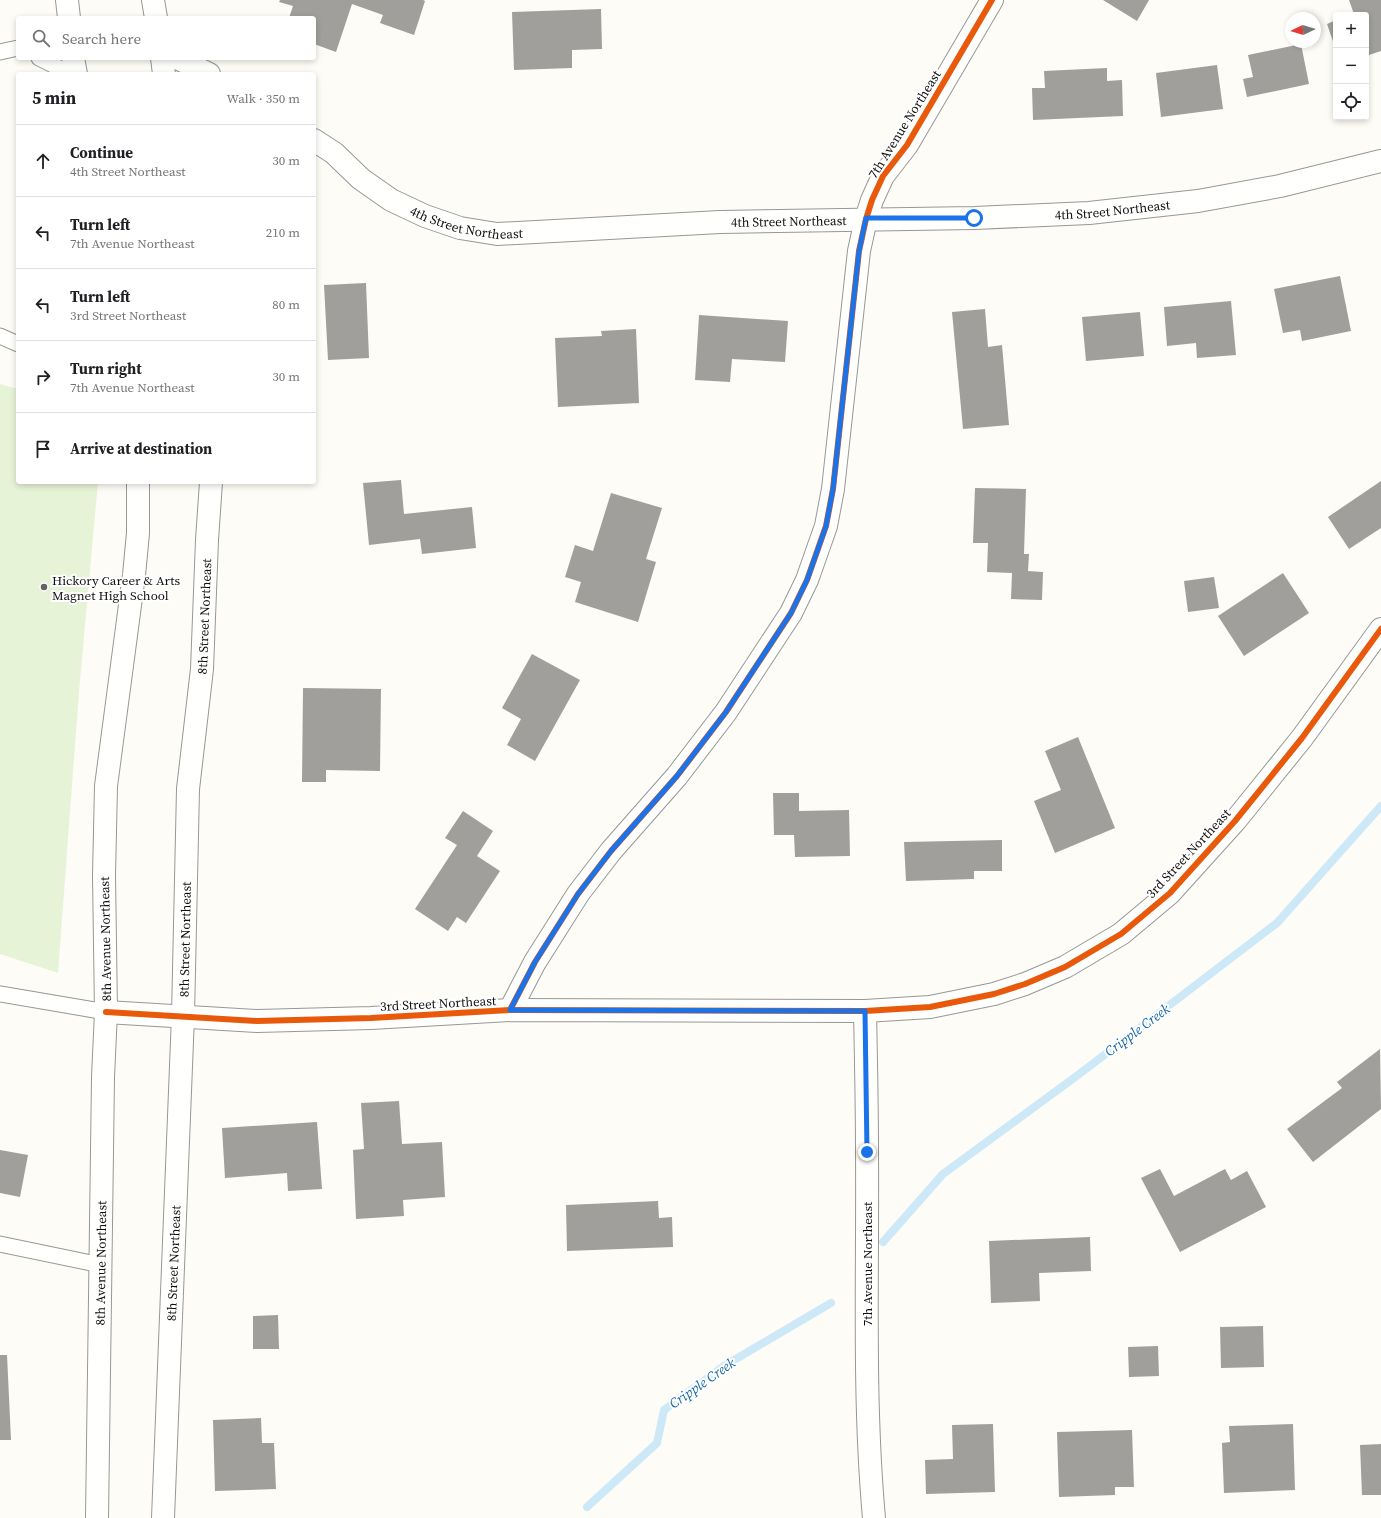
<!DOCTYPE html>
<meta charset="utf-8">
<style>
body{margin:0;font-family:"Source Serif 4",serif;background:#f2f2f2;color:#202124}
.controls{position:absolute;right:12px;top:12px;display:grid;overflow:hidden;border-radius:4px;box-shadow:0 2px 6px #0003}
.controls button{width:36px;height:36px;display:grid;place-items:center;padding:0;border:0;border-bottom:1px solid #e0e0e0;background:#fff;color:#202124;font:20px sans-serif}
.compass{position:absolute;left:1285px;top:12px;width:36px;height:36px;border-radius:50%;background:#fff;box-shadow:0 2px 6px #0003;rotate:266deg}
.stop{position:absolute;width:12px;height:12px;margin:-9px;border:3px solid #1a73e8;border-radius:50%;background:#fff}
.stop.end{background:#1a73e8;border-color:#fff;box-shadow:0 1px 4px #0008}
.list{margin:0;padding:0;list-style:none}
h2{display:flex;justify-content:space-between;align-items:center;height:52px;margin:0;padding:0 16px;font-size:17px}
h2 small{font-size:13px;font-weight:400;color:#757577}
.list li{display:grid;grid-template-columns:26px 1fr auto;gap:12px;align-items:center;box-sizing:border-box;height:72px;padding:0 16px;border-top:1px solid #e0e0e0}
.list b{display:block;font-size:15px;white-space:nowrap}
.list p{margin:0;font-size:13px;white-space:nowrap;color:#757577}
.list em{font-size:13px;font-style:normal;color:#757577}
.icon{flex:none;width:22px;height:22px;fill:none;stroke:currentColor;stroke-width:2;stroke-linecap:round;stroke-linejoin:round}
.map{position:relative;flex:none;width:1381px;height:1518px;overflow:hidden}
.search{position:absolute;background:#fff;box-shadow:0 2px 6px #0003;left:16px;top:16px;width:300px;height:44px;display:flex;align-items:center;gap:10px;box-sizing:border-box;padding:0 14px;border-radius:4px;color:#757577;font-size:15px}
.panel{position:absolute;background:#fff;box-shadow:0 2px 6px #0003;left:16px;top:72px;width:300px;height:412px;border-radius:4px}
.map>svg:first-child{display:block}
</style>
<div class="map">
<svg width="1381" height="1518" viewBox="0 0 1381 1518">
<rect width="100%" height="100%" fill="#fdfcf7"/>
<path fill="#e7f3d7" d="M0 384 18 389V482H98L79 692 58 973 0 954Z"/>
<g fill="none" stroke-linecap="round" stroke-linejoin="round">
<g stroke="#cde8f7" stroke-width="8">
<path d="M883 1242 943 1174 1078 1075 1277 923 1381 806"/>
<path d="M587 1507 657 1443 664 1410 724 1366 831 1303"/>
</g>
</g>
<g fill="#a19f9c">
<path d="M280 0H423L425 1 414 35 380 23 383 15 352 4 336 52 314 44V18H289L293 6 279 2Z"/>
<path d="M1103 0H1149L1137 21Z"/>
<path d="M1349 0H1381V51L1366 56V15H1351L1354 14Z"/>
<path d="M601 9 602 49 572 50V68L514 70 512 12Z"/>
<path d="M1336 20V50L1327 24Z"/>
<path d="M1301 44 1309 84 1247 97 1243 79 1253 77 1248 55Z"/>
<path d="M1217 65 1223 109 1161 117 1156 73Z"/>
<path d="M1107 68V81L1122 80 1123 116 1033 120 1032 88H1045L1044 71Z"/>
<path d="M1340 276 1351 331 1302 341 1300 330 1283 333 1274 289Z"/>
<path d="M366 283 369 358 328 360 324 285Z"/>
<path d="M1231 301 1236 355 1197 358 1196 343 1167 346 1164 307Z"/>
<path d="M985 309 988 347 1002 345 1009 425 963 429 952 312Z"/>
<path d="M1140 312 1144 356 1086 361 1082 317Z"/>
<path d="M699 315 788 321 785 362 732 359 730 382 695 380Z"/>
<path d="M636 329 639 403 558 407 555 338 602 336 601 331Z"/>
<path d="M401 480 404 514 472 507 476 548 422 554 420 539 369 545 363 483Z"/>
<path d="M1381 481V528L1349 549 1328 517Z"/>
<path d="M975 488 1026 489 1024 554H1029L1028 571 1043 572 1042 600 1011 599 1012 573 987 572 988 543H973Z"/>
<path d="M611 493 662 508 646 559 656 562 638 622 575 602 581 582 565 577 575 545 593 551Z"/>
<path d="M1283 573 1309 613 1244 656 1218 616Z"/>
<path d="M1214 577 1219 608 1188 612 1184 581Z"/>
<path d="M532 654 580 680 535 761 507 745 521 719 502 708Z"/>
<path d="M303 688 381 689 380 771 326 770V782H302Z"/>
<path d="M1078 737 1115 828 1055 853 1034 801 1061 790 1045 751Z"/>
<path d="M773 793H799V811L849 810 850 856 795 857 794 835H774Z"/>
<path d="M463 811 493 831 477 856 500 871 466 923 457 917 448 931 415 909 457 845 445 838Z"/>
<path d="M1002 840V871H974V879L906 881 904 842Z"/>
<path d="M1380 1049 1381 1109 1313 1162 1287 1129 1342 1088 1337 1082Z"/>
<path d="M399 1101 402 1144 442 1142 445 1197 403 1200 404 1216 356 1219 353 1150 364 1149 361 1103Z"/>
<path d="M317 1122 322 1189 288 1191 287 1173 225 1178 222 1128Z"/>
<path d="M0 1150 28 1155 20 1197 0 1193Z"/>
<path d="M1160 1169 1174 1196 1225 1169 1231 1180 1247 1171 1266 1207 1180 1252 1141 1178Z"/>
<path d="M658 1201 659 1218 672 1217 673 1247 567 1251 566 1205Z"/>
<path d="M1090 1237 1091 1271 1039 1273 1040 1301 991 1303 989 1241Z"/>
<path d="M278 1315 279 1349H253V1316Z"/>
<path d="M1263 1326 1264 1367 1221 1368 1220 1327Z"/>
<path d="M1158 1346 1159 1376 1129 1377 1128 1347Z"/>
<path d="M0 1355H7L11 1440H0Z"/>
<path d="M261 1418 262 1443H274L276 1489 215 1491 213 1420Z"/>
<path d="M993 1424 995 1492 926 1494 925 1460 953 1459 952 1425Z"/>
<path d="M1293 1424 1295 1490 1224 1493 1222 1443 1230 1442 1229 1426Z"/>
<path d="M1132 1430 1134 1487H1115V1495L1059 1497 1057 1432Z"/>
<path d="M1381 1444V1495H1362L1360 1445Z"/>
</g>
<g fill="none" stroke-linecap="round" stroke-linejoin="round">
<defs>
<g id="service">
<path d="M0 52 18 48"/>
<path d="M39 58 71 74"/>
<path d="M0 336 18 344"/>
<path d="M0 994 106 1012"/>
<path d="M0 1244 101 1265"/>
</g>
<g id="minor">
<path d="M67 0 69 18"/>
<path d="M153 0 156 18"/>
<path d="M73 58 76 74"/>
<path d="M162 58 164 74"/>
<path d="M177 58 209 74"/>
<path id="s1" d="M314 140 334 153 361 179 391 200 425 216 460 228 497 234 720 222 975 218 1089 213 1198 201 1280 186 1381 161"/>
<path d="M510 1010 535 962 578 894 611 851 677 776 726 712 791 613 807 580 826 526 833 489 859 251 866 219 872 200 883 176 907 145 992 0"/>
<path d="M865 1011C866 1058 867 1105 867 1153 868 1274 863 1397 874 1518"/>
<path d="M106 1012 257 1021 371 1018 510 1010 865 1011 930 1007 994 994 1025 984 1065 967 1121 934 1170 893 1235 821 1302 738 1381 629"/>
<path id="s2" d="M97 1518 103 1077 106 1012 104 875 106 786 134 575 138 533V482"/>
<path id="s3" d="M163 1518 183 1016 188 789 202 669 207 540 211 482"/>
</g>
</defs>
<use href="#service" stroke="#979795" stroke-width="17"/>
<use href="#minor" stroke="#979795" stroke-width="24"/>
<use href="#service" stroke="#fffffe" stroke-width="15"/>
<use href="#minor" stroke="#fffffe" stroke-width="22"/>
<defs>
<g id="cycleway">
<path d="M510 1010 535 962 578 894 611 851 677 776 726 712 791 613 807 580 826 526 833 489 859 251 866 219 872 200 883 176 907 145 992 0"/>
<path d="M106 1012 257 1021 371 1018 510 1010 865 1011 930 1007 994 994 1025 984 1065 967 1121 934 1170 893 1235 821 1302 738 1381 629"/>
</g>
</defs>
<use href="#cycleway" stroke="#fff" stroke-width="8"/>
<use href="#cycleway" stroke="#e8590c" stroke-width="6"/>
</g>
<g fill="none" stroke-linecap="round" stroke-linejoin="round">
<path stroke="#1a73e8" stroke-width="5" d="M867 1152 865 1011 510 1010 535 962 578 894 611 851 677 776 726 712 791 613 807 580 826 526 833 489 859 251 866 218H974"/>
</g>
<circle fill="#646362" stroke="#fff" stroke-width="1.5" cx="44" cy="587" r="4"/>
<g text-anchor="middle" stroke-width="4" stroke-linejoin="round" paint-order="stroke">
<g font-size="13" fill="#111" stroke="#fff">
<text transform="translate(904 124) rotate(-58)" y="5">7th Avenue Northeast</text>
<text dy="5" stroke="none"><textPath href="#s1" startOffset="826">4th Street Northeast</textPath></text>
<text dy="5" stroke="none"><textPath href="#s1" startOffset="178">4th Street Northeast</textPath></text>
<text dy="5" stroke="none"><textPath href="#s1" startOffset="502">4th Street Northeast</textPath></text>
<text dy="5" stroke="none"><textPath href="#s3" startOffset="903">8th Street Northeast</textPath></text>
<text transform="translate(1188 853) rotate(-47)" y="5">3rd Street Northeast</text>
<text transform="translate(105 939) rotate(-91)" y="5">8th Avenue Northeast</text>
<text dy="5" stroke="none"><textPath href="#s3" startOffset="579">8th Street Northeast</textPath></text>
<text transform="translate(438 1003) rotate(-3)" y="5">3rd Street Northeast</text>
<text dy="5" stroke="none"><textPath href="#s2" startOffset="255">8th Avenue Northeast</textPath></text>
<text dy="5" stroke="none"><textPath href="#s3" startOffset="255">8th Street Northeast</textPath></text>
<text transform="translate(867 1264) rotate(-90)" y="5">7th Avenue Northeast</text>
</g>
<g font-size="13" fill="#111" stroke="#fff" text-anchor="start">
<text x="52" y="585">Hickory Career &amp; Arts<tspan x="52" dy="15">Magnet High School</tspan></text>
</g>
<g font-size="14" font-style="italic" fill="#1768a6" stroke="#fff">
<text transform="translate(1137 1030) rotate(-37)" y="5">Cripple Creek</text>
<text transform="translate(702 1383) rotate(-35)" y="5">Cripple Creek</text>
</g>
</g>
</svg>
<div class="controls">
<button>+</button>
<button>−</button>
<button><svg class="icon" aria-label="locate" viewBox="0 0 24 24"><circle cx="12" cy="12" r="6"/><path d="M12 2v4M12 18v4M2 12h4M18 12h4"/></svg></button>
</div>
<svg class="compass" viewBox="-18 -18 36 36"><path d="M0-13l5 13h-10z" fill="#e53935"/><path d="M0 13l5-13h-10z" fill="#757577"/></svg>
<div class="stop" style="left:974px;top:218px"></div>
<div class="stop end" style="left:867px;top:1152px"></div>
<div class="search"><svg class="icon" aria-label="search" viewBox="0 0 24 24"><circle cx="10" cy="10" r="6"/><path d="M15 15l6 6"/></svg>Search here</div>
<section class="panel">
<h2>5 min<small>Walk · 350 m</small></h2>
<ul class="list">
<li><svg class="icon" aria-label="ahead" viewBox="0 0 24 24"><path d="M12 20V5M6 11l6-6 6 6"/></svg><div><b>Continue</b><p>4th Street Northeast</p></div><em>30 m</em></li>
<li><svg class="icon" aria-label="left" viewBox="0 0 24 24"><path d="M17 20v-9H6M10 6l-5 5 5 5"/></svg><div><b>Turn left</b><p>7th Avenue Northeast</p></div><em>210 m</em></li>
<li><svg class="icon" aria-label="left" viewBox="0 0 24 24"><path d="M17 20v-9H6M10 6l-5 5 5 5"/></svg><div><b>Turn left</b><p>3rd Street Northeast</p></div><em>80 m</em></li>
<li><svg class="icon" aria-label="right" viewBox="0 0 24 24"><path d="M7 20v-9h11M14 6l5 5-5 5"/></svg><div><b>Turn right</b><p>7th Avenue Northeast</p></div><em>30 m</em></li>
<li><svg class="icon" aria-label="arrive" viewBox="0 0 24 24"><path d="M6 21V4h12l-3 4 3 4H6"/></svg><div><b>Arrive at destination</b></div></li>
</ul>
</section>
</div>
